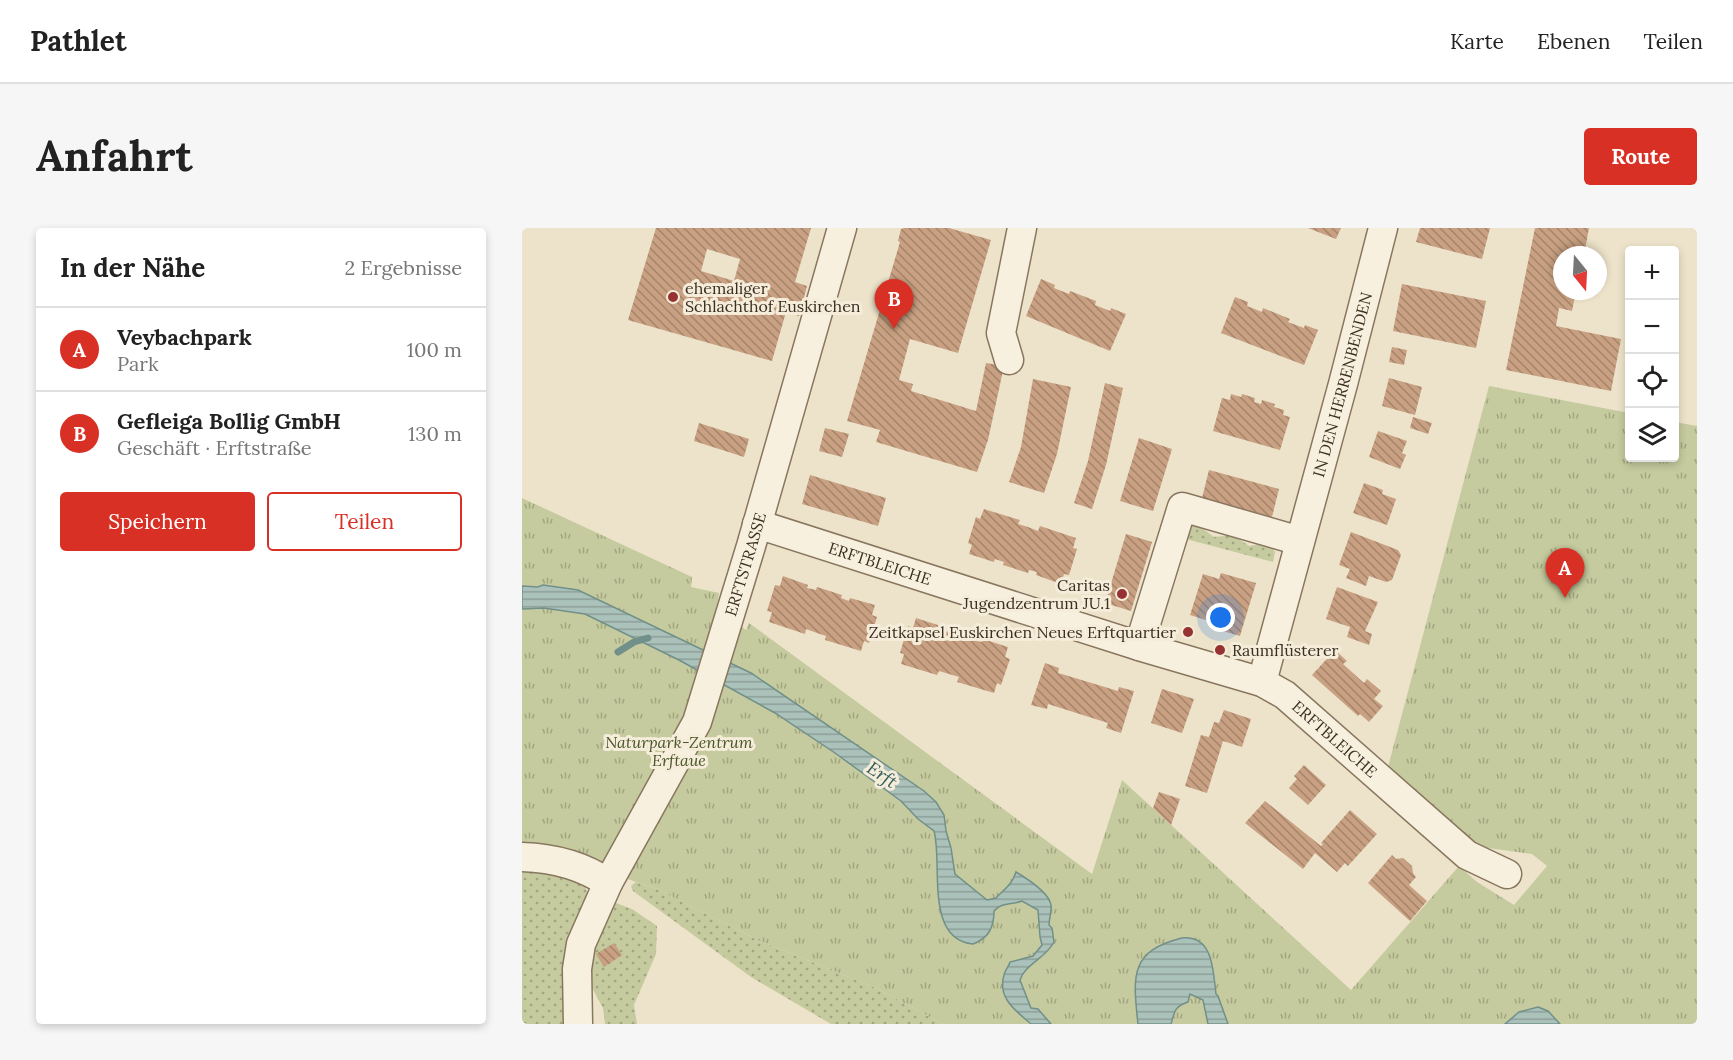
<!DOCTYPE html>
<html lang="de">
<meta charset="utf-8">
<style>
body{margin:0;font-family:Lora,serif;background:#f6f6f6;color:#222}
.controls{position:absolute;right:18px;top:18px;display:grid;overflow:hidden;border-radius:6px;box-shadow:0 3px 9px #0003}
.controls button{width:54px;height:54px;display:grid;place-items:center;padding:0;border:0;border-bottom:2px solid #e0e0e0;background:#fff;color:#222;font:30px sans-serif}
.compass{position:absolute;left:1031px;top:18px;width:54px;height:54px;border-radius:50%;background:#fff;box-shadow:0 3px 9px #0003;rotate:162deg}
.you{position:absolute;left:699px;top:390px;width:21px;height:21px;margin:-15px;border:4px solid #fff;border-radius:50%;background:#1a73e8;box-shadow:0 0 0 9px #1a73e833}
.badge{display:grid;place-items:center;width:39px;height:39px;border-radius:50%;background:#d93025;color:#fff;font-size:20px;font-weight:700}
.pin{position:absolute;translate:-50% -50px;filter:drop-shadow(0 2px 3px #0008)}
.pin::after{content:'';position:absolute;top:32px;width:21px;height:18px;background:inherit;clip-path:polygon(0 0,100% 0,50% 100%)}
.list{margin:0;padding:0;list-style:none}
h2{display:flex;justify-content:space-between;align-items:center;height:78px;margin:0;padding:0 24px;font-size:26px}
h2 small{font-size:20px;font-weight:400;color:#767676}
.list li{display:grid;grid-template-columns:39px 1fr auto;gap:18px;align-items:center;box-sizing:border-box;height:84px;padding:0 24px;border-top:2px solid #e0e0e0}
.list b{display:block;font-size:22px;white-space:nowrap}
.list p{margin:0;font-size:20px;white-space:nowrap;color:#767676}
.list em{font-size:20px;font-style:normal;color:#767676}
.actions{display:flex;gap:12px;padding:18px 24px}
.actions a{flex:1;padding:14px 0;border:2px solid #d93025;border-radius:6px;text-align:center;font-size:21px;color:#d93025}
.actions .main{background:#d93025;color:#fff}
.icon{flex:none;width:33px;height:33px;fill:none;stroke:currentColor;stroke-width:2;stroke-linecap:round;stroke-linejoin:round}
.map{position:relative;flex:none;width:1175px;height:796px;overflow:hidden;border-radius:6px}
header{display:flex;align-items:center;gap:36px;box-sizing:border-box;height:84px;padding:0 30px;background:#fff;border-bottom:2px solid #e0e0e0}
header strong{font-size:28px}
nav{display:flex;gap:33px;margin-inline-start:auto;font-size:21px}
.intro{display:flex;align-items:center;justify-content:space-between;box-sizing:border-box;height:144px;padding:0 36px}
h1{margin:0;font-size:42px}
.button{padding:15px 27px;border-radius:6px;background:#d93025;color:#fff;font-size:21px;font-weight:700}
main{display:flex;gap:36px;padding:0 36px}
aside{flex:1;background:#fff;border-radius:6px;box-shadow:0 3px 9px #0003}
.map>svg:first-child{display:block}
</style>
<header>
<strong>Pathlet</strong>
<nav><a>Karte</a><a>Ebenen</a><a>Teilen</a></nav>
</header>
<div class="intro"><h1>Anfahrt</h1><a class="button">Route</a></div>
<main>
<aside>
<h2>In der Nähe<small>2 Ergebnisse</small></h2>
<ul class="list">
<li><span class="badge">A</span><div><b>Veybachpark</b><p>Park</p></div><em>100 m</em></li>
<li><span class="badge">B</span><div><b>Gefleiga Bollig GmbH</b><p>Geschäft · Erftstraße</p></div><em>130 m</em></li>
</ul>
<div class="actions"><a class="main">Speichern</a><a>Teilen</a></div>
</aside>
<div class="map">
<svg width="1175" height="796" viewBox="0 0 1175 796">
<defs>
<pattern id="grass-dots" width="8" height="8" patternUnits="userSpaceOnUse" patternTransform="scale(1.5)"><rect width="8" height="8" fill="#c5cb9e"/><path d="M2 2h.1M6 6h.1" fill="none" stroke="#a1a580" stroke-width="1.8" stroke-linecap="round"/></pattern>
<pattern id="park-tufts" width="24" height="20" patternUnits="userSpaceOnUse" patternTransform="scale(1.5)"><rect width="24" height="20" fill="#c5cb9e"/><path d="M3 7l-1-3M5 7V3M7 7l1-3M15 17l-1-3M17 17v-4M19 17l1-3" fill="none" stroke="#a1a580"/></pattern>
<pattern id="water-rules" width="6" height="5" patternUnits="userSpaceOnUse" patternTransform="scale(1.5)"><rect width="6" height="5" fill="#abc2bb"/><path d="M0 2.5h6" fill="none" stroke="#8c9e98"/></pattern>
<pattern id="building-back-hatch" width="6" height="6" patternUnits="userSpaceOnUse" patternTransform="scale(1.5)"><rect width="6" height="6" fill="#c9a182"/><path d="M-1 5l2 2M0 0l6 6M5-1l2 2" fill="none" stroke="#a4846a"/></pattern>
</defs>
<rect width="100%" height="100%" fill="#ede3ca"/>
<g fill="url(#grass-dots)">
<path d="M673 297 677 298 692 309C711 307 711 307 727 318L739 316 749 318 753 324 751 334 660 310 667 299Z"/>
<path d="M0 639C16 641 50 643 61 656 65 660 65 665 66 670L49 796H0Z"/>
<path d="M114 654 135 661 236 712 354 760 421 796H309L229 749 111 663 109 658Z"/>
<path d="M94 675 110 681 135 698 134 726 112 777 115 796H83L81 780 64 749 63 741 88 676Z"/>
</g>
<path fill="url(#park-tufts)" d="M967 158 1107 185 1108 230H1152L1153 194 1175 198V796H421L354 760 236 712 135 661 47 631 0 622V270L170 349 169 359 197 365 193 390 216 397 224 402 227 395 570 646 600 552 829 762 937 638 955 654 992 677 1025 638 1010 626 952 618 866 539Z"/>
<g fill="url(#water-rules)" stroke="#719089" stroke-width="1.5">
<path d="M21 357 56 362 229 445 402 563 414 574 422 587 424 603 429 620 433 646 465 672 474 670C482 661 490 657 494 644 504 650 527 665 529 677 530 683 527 690 527 697L530 700 532 714C524 730 503 736 498 752L509 780 516 781 529 796H509C494 783 475 770 482 747 483 742 487 738 488 734L511 728 520 717 518 709 516 682 500 673C490 677 479 674 472 683 472 699 467 710 451 716 402 711 421 635 412 603L396 591 379 573 313 525 253 485 157 432 63 386 22 380 0 381V358L16 359Z"/>
<path d="M660 710C692 707 691 744 694 766L696 768 706 796H686L681 772 668 766 666 774C652 779 653 783 649 796H616C611 749 607 723 660 710Z"/>
<path d="M1016 779 1026 783 1038 796H983L997 784Z"/>
</g>
<g fill="none" stroke-linecap="round" stroke-linejoin="round">
<path stroke="#719089" stroke-width="7" d="M96 424 112 414 126 410"/>
</g>
<g fill="url(#building-back-hatch)" fill-rule="evenodd">
<path d="M134 0H289L273 54 285 58 277 88 264 84 250 133 106 92ZM185 21 218 31 212 53 179 43Z"/>
<path d="M382 0H427L469 12 436 125 388 111 377 152 391 156 389 163 454 183 464 135 482 138 466 212 455 244 354 214 358 202 325 193 378 14 376 13 379 1Z"/>
<path d="M786 0H819L814 11Z"/>
<path d="M898 0H968L960 31 894 14Z"/>
<path d="M1013 0H1067L1062 27H1040V63H1054L1050 83 1037 80 1034 98 1099 111 1089 163 984 142Z"/>
<path d="M519 51 533 57 532 60 547 66 548 63 574 73 573 77 588 83 589 80 604 86 588 123 504 88Z"/>
<path d="M880 56 964 73 954 120 871 103Z"/>
<path d="M713 69 726 74 725 78 740 84 741 80 768 91 766 94 782 100 783 97 796 102 782 137 699 105Z"/>
<path d="M870 119 885 122 882 137 867 134Z"/>
<path d="M867 150 900 159 893 187 860 178Z"/>
<path d="M511 151 549 159 535 226 522 265 487 254 499 219Z"/>
<path d="M583 155 601 160 584 237 570 281 552 275 566 233Z"/>
<path d="M709 166 719 169 720 166 733 170 732 174 739 176 740 172 753 176 752 179 762 182 761 187 768 189 758 222 691 203 700 170 708 172Z"/>
<path d="M891 189 910 195 906 206 888 200Z"/>
<path d="M177 195 227 211 222 229 172 213Z"/>
<path d="M303 200 327 206 320 229 297 223Z"/>
<path d="M856 203 885 213 880 225 884 227 878 241 847 229Z"/>
<path d="M617 210 650 221 631 283 598 273Z"/>
<path d="M687 242 757 261 750 289 680 270Z"/>
<path d="M288 247 364 270 356 298 280 276Z"/>
<path d="M842 255 861 262 860 266 874 271 865 297 831 285Z"/>
<path d="M462 281 498 292 496 296 506 299 516 303 518 298 554 310 551 320 555 321 547 347 542 346 539 356 514 347 515 344 507 342 506 345 481 337 482 334 473 331 472 334 447 326 450 317 446 315 454 289 458 291Z"/>
<path d="M829 304 876 322 879 327 870 352 864 354 847 348 844 358 824 350 828 341 817 337Z"/>
<path d="M604 306 630 314 609 383 583 375Z"/>
<path d="M699 345 734 355 718 408 694 401 696 396 668 387 681 346 697 351Z"/>
<path d="M261 348 286 357 285 360 290 361 294 362 295 359 320 367 319 370 327 373 328 370 353 377 350 387 355 389 347 415 342 413 339 423 303 412 304 408 295 405 284 401 283 406 247 394 250 384 245 383 253 357 258 358Z"/>
<path d="M815 359 856 374 843 403 850 406 847 417 825 409 828 399 804 391Z"/>
<path d="M394 390 419 398 418 401 426 404 427 401 452 408 451 412 455 413 460 414 461 411 486 419 483 429 488 431 479 457 475 455 472 465 435 454 437 449 417 443 415 447 379 436 382 426 378 425 386 398 391 400Z"/>
<path d="M813 422 825 433 821 436 842 455 845 451 859 463 852 471 861 478 847 494 838 486 836 488 790 447Z"/>
<path d="M523 435 537 440 536 445 543 447 596 463 597 459 612 463 599 505 584 500 586 495 526 476 525 481 509 477Z"/>
<path d="M640 461 672 471 660 505 629 495Z"/>
<path d="M702 482 729 491 720 519 701 513 685 565 663 558 679 507 687 509 692 494 697 495Z"/>
<path d="M782 537 804 557 786 577 767 560 775 551 772 548Z"/>
<path d="M637 564 658 571 649 597 631 580Z"/>
<path d="M743 573 799 618 801 616 799 615 828 582 855 606 826 638 823 635 815 644 793 625 781 641 723 595Z"/>
<path d="M870 627 874 631 881 630 890 638 891 645 894 649 887 657 905 673 888 693 846 655Z"/>
<path d="M92 715 100 727 82 739 74 726Z"/>
</g>
<g fill="none" stroke-linecap="round" stroke-linejoin="round">
<defs>
<g id="minor">
<path d="M487 132 479 105 500 0"/>
<path id="s1" d="M235 296 617 418 740 454 763 467 945 627 985 646"/>
<path d="M617 418 660 279 778 313"/>
<path id="s2" d="M740 454 821 156 861 0"/>
<path d="M0 629C32 630 60 637 86 655"/>
<path id="s3" d="M56 796 55 741 59 716 86 655 175 494 229 318 320 0"/>
</g>
</defs>
<use href="#minor" stroke="#89765f" stroke-width="31"/>
<use href="#minor" stroke="#f8f0de" stroke-width="28"/>
</g>
<g fill="#963232" stroke="#f5edda" stroke-width="2">
<circle cx="151" cy="69" r="6"/>
<circle cx="600" cy="366" r="6"/>
<circle cx="666" cy="404" r="6"/>
<circle cx="698" cy="422" r="6"/>
</g>
<g text-anchor="middle" stroke-width="6" stroke-linejoin="round" paint-order="stroke">
<g font-size="16" fill="#3b2e22" stroke="#f5edda" text-anchor="start">
<text x="163" y="66">ehemaliger<tspan x="163" dy="18">Schlachthof Euskirchen</tspan></text>
<text x="588" y="363" text-anchor="end">Caritas<tspan x="588" dy="18">Jugendzentrum JU.1</tspan></text>
<text x="654" y="410" text-anchor="end">Zeitkapsel Euskirchen Neues Erftquartier</text>
<text x="710" y="428">Raumflüsterer</text>
</g>
<g font-size="16" fill="#3b2e22" stroke="#f5edda">
<text dy="6" stroke="none"><textPath href="#s2" startOffset="308">IN DEN HERRENBENDEN</textPath></text>
<text dy="6" stroke="none"><textPath href="#s3" startOffset="496">ERFTSTRASSE</textPath></text>
<text dy="6" stroke="none"><textPath href="#s1" startOffset="129">ERFTBLEICHE</textPath></text>
<text dy="6" stroke="none"><textPath href="#s1" startOffset="622">ERFTBLEICHE</textPath></text>
</g>
<g font-size="16" font-style="italic" fill="#4a5629" stroke="#f5edda">
<text x="157" y="520">Naturpark-Zentrum<tspan x="157" dy="18">Erftaue</tspan></text>
</g>
<g font-size="18" font-style="italic" fill="#325a58" stroke="#f5edda">
<text transform="translate(360 547) rotate(34)" y="6">Erft</text>
</g>
</g>
</svg>
<div class="controls">
<button>+</button>
<button>−</button>
<button><svg class="icon" aria-label="locate" viewBox="0 0 24 24"><circle cx="12" cy="12" r="6"/><path d="M12 2v4M12 18v4M2 12h4M18 12h4"/></svg></button>
<button><svg class="icon" aria-label="layers" viewBox="0 0 24 24"><path d="M12 4l9 5-9 5-9-5zM3 14l9 5 9-5"/></svg></button>
</div>
<svg class="compass" viewBox="-18 -18 36 36"><path d="M0-13l5 13h-10z" fill="#e53935"/><path d="M0 13l5-13h-10z" fill="#767676"/></svg>
<div class="you"></div>
<div class="pin badge" style="left:1043px;top:370px">A</div>
<div class="pin badge" style="left:372px;top:101px">B</div>
</div>
</main>
